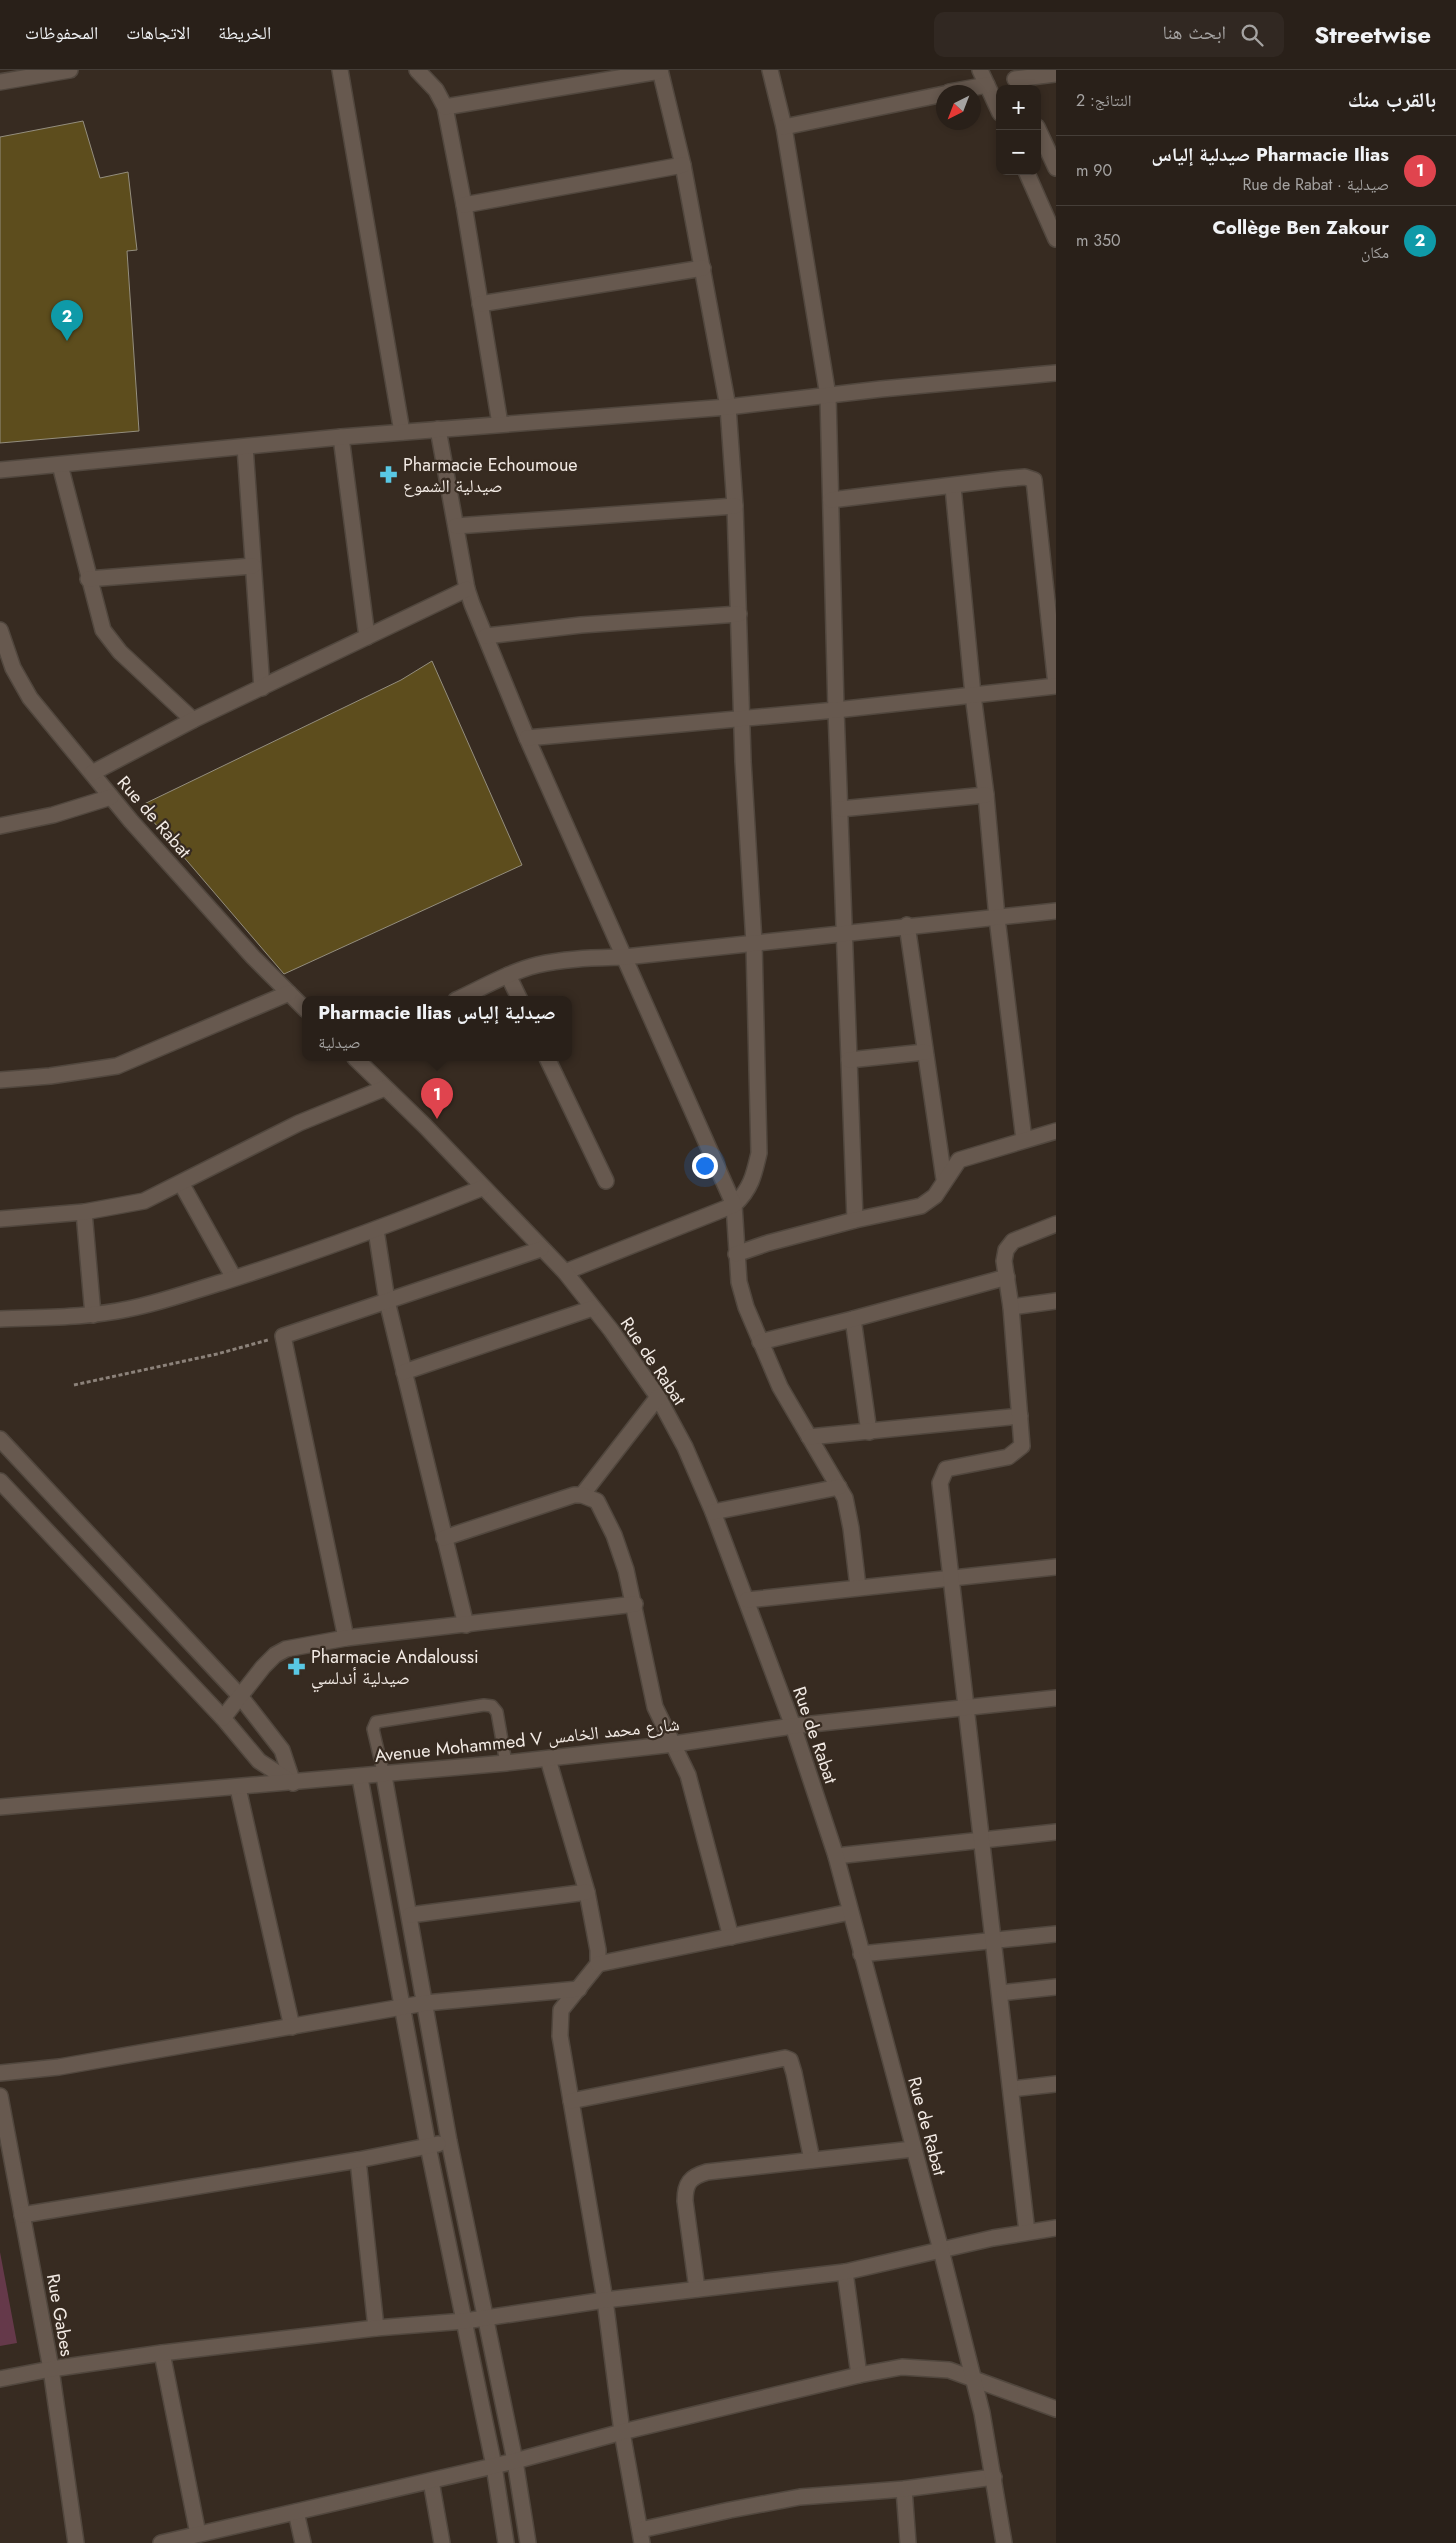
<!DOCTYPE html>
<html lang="ar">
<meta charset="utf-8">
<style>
body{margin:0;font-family:Jost,"Noto Naskh Arabic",sans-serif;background:#312822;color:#f1f3f6;direction:rtl}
.controls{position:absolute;right:15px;top:15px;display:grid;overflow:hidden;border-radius:10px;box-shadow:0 2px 8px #0003}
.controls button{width:45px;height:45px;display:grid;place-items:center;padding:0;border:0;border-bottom:1px solid #453e38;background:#292019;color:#f1f3f6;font:25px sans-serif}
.compass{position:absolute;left:936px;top:15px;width:45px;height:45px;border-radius:50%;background:#292019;box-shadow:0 2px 8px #0003;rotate:222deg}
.you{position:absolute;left:704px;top:1095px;width:18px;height:18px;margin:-12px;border:4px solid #fff;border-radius:50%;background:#1a73e8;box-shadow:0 0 0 8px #1a73e833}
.badge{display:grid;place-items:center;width:32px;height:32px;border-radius:50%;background:#59c8e4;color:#fff;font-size:16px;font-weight:700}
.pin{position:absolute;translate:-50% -41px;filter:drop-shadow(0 1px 2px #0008)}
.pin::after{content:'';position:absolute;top:26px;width:18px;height:15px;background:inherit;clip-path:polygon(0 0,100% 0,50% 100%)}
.popup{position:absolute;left:302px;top:926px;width:270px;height:65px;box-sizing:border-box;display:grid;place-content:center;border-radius:10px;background:#292019;filter:drop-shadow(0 1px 4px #0005);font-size:16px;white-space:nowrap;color:#a5a3a2}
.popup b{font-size:19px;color:#f1f3f6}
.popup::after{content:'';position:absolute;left:50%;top:100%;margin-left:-10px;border:10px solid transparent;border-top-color:#292019}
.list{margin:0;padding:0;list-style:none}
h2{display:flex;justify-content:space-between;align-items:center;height:65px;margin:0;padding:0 20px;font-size:21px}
h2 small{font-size:16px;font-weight:400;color:#a5a3a2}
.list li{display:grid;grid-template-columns:32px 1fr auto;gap:15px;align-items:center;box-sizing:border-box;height:70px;padding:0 20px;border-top:1px solid #453e38}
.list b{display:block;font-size:19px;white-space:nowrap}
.list p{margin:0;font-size:16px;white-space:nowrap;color:#a5a3a2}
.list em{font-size:16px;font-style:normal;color:#a5a3a2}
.icon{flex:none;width:28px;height:28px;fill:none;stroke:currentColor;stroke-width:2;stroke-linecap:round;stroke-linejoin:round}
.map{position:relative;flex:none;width:1056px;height:2473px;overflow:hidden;direction:ltr}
header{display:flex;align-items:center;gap:30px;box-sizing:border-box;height:70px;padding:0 25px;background:#292019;border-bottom:1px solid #453e38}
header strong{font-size:24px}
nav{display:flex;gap:28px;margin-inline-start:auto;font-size:18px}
.search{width:350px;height:45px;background:#312822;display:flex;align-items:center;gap:12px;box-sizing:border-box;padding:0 18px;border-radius:10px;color:#a5a3a2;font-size:19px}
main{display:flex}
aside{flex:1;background:#292019}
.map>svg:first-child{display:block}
</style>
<header>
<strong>Streetwise</strong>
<div class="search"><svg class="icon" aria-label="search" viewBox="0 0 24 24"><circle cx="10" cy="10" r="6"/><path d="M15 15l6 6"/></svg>ابحث هنا</div>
<nav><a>الخريطة</a><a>الاتجاهات</a><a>المحفوظات</a></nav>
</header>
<main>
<aside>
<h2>بالقرب منك<small>النتائج: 2</small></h2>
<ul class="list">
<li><span class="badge" style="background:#e0444e">1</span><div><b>Pharmacie Ilias صيدلية إلياس</b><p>صيدلية · Rue de Rabat</p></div><em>90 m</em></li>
<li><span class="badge" style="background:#0f9aa8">2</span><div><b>Collège Ben Zakour</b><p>مكان</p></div><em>350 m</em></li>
</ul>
</aside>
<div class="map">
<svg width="1056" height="2473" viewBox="0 0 1056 2473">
<rect width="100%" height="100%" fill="#372b21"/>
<path fill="#65394a" d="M0 2182 17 2273 0 2276Z"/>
<g fill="#5d4d1d" stroke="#948e7e">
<path d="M83 51 100 108 128 102 137 180 127 181 139 361 0 373V67Z"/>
<path d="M432 591 522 795 284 904 140 736 401 610Z"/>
</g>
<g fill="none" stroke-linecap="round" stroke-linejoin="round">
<defs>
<path id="lane" d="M384 1706 373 1659 376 1652 484 1635 492 1636 497 1642 506 1693"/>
<g id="street">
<path d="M340 0 402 362"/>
<path d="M417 0 436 20 445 37 464 135 500 354"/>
<path d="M660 0 683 95 728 337 735 436 743 691 754 873 759 1083C754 1105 751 1119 734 1135L739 1212 746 1237 780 1317 845 1428 851 1458 858 1517"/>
<path d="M770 0 784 57 828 326 836 640 855 1150"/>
<path d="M980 0 1000 43"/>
<path d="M1015 9 1056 4"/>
<path d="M0 12 70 0"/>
<path d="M949 22 987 15"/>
<path d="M445 37 660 1"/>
<path d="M784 57 944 24"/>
<path d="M1037 57 1056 98"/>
<path d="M1026 101 1056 169"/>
<path d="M464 135 683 95"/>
<path d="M480 234 703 198"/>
<path d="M438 359 467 519 472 534 527 668 734 1135 565 1202"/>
<path d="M341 367 367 567"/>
<path d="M245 377 262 618"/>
<path d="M60 395 103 560 120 582 193 650"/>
<path d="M953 417 973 625 986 725 997 848 1024 1070"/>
<path d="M831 430 1003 409 1025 407 1034 410 1056 615"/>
<path d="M456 456 735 436"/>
<path d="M88 509 253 496"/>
<path d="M0 560 13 598 30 628 131 751 253 887 306 940"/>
<path d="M486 566 581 555 739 544"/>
<path d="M527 668 836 640 1056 616"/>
<path d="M92 703 193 650 467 519"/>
<path d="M840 739 986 725"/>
<path d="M0 756 53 745 111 727"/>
<path d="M907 855 944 1109"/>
<path d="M508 905 520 930"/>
<path d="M456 930C482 918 509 902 537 895 566 888 596 888 625 887L1056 841"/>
<path d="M355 988 425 1056 565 1202 611 1260 658 1327 685 1377 713 1442 793 1656"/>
<path d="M547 988 606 1111"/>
<path d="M849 990 925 982"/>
<path d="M0 1010 50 1006 117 996 289 923"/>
<path d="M181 1113 234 1208"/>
<path d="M84 1142 93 1245"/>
<path d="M0 1149 84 1142 144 1131 299 1053 385 1018"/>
<path d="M376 1160 387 1231 466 1555"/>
<path d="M736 1184 768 1173 855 1150 921 1136 935 1126 959 1090 1056 1061"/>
<path d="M1011 1237 1056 1231"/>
<path d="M0 1249C43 1247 86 1248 128 1239 160 1233 192 1221 223 1212 311 1184 397 1152 482 1118"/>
<path d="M853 1249 869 1362"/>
<path d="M760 1272 853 1249 1007 1207"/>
<path d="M404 1302 593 1238"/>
<path d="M809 1367 1020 1346"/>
<path d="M0 1369 240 1626 282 1680 293 1713"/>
<path d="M0 1411 223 1648 259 1691 293 1713"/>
<path d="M582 1425 658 1327"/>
<path d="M713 1442 839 1417"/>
<path d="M444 1468 574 1425H582L597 1431 614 1465 626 1500 655 1637 688 1705 731 1867"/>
<path d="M747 1530 1056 1497"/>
<path d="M346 1568 283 1266 541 1179"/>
<path d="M223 1648 263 1597 275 1585 286 1579 346 1568 635 1534"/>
<path d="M548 1689 587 1822 598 1880V1894L561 1940 560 1966 605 2230 622 2362 642 2473"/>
<path d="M384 1706 449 2071 515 2391 528 2473"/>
<path d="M360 1708 428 2076 494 2396 506 2473"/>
<path d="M238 1718 292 1957"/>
<path d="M836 1786 1056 1762"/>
<path d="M410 1845 587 1822"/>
<path d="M861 1884 1056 1864"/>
<path d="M598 1894 850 1842"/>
<path d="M1000 1923 1056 1917"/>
<path d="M0 2003 59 1997 425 1933 579 1919"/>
<path d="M1011 2019 1056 2014"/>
<path d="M0 2026 51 2299 76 2473"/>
<path d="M571 2031 785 1988 790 1990 794 2003 812 2090"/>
<path d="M358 2090 376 2258"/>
<path d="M22 2145 358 2090 438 2074"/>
<path d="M1027 2162 940 1413 946 1399 1008 1387 1022 1376 1011 1237 1004 1191 1006 1180 1013 1171 1056 1154"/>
<path d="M845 2202 859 2305"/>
<path d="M697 2219 685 2131C685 2113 690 2107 707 2102L913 2079"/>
<path d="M162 2283 198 2464"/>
<path d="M0 2309 51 2299 162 2283 376 2258 465 2251 605 2230 845 2202 993 2168 1056 2158"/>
<path d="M431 2411 442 2473"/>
<path d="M904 2419 908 2473"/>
<path d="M296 2442 303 2473"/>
<path d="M640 2460 730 2440 800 2427 904 2419 994 2407"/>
<path d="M161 2473 515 2391 622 2362 859 2305 902 2297 949 2300 1056 2339"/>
</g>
<g id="secondary">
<path d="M0 400 341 367 728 337 881 319 1056 303"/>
<path d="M793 1656 836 1786 941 2180 982 2343 1004 2473"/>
<path d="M0 1737 506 1693 674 1674 793 1656 1056 1628"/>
</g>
</defs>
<use href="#lane" stroke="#51473e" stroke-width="14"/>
<use href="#street" stroke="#51473e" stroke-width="18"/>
<use href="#secondary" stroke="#51473e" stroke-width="18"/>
<path stroke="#8c827a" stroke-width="3" stroke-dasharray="4 2.5" stroke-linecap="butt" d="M74 1315 217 1284 268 1270"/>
<use href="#lane" stroke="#67594f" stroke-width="11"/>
<use href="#street" stroke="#67594f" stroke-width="15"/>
<use href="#secondary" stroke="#67594f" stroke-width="15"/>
</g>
<defs>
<symbol id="pharmacy-bare" viewBox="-9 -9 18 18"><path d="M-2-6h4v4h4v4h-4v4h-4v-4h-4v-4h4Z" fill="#59c8e4" stroke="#372b21" stroke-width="2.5" paint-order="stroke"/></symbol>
</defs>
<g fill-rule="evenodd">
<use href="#pharmacy-bare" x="376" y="392" width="25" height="25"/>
<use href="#pharmacy-bare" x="284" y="1584" width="25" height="25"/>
</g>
<g text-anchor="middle" stroke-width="4.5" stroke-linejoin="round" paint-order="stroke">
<g font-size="18" fill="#f2eae4" stroke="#372b21" text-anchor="start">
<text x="403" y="401">Pharmacie Echoumoue<tspan x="403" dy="21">صيدلية الشموع</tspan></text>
<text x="311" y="1593">Pharmacie Andaloussi<tspan x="311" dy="21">صيدلية أندلسي</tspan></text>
</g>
<g font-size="18" fill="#f2eae4" stroke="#372b21">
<text transform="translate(154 747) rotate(49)" y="6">Rue de Rabat</text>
<text transform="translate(653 1291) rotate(56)" y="6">Rue de Rabat</text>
<text transform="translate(815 1665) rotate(71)" y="6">Rue de Rabat</text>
<text transform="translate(527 1670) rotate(-6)" y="6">Avenue Mohammed V شارع محمد الخامس</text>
<text transform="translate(927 2056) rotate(75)" y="6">Rue de Rabat</text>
<text transform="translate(60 2245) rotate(80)" y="6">Rue Gabes</text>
</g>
</g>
</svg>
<div class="controls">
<button>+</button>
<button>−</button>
</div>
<svg class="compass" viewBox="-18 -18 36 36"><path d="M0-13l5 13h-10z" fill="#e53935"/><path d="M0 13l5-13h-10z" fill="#a5a3a2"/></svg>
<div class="you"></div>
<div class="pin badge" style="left:437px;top:1049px;background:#e0444e">1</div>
<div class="popup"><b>Pharmacie Ilias صيدلية إلياس</b>صيدلية</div>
<div class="pin badge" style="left:67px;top:271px;background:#0f9aa8">2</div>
</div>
</main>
